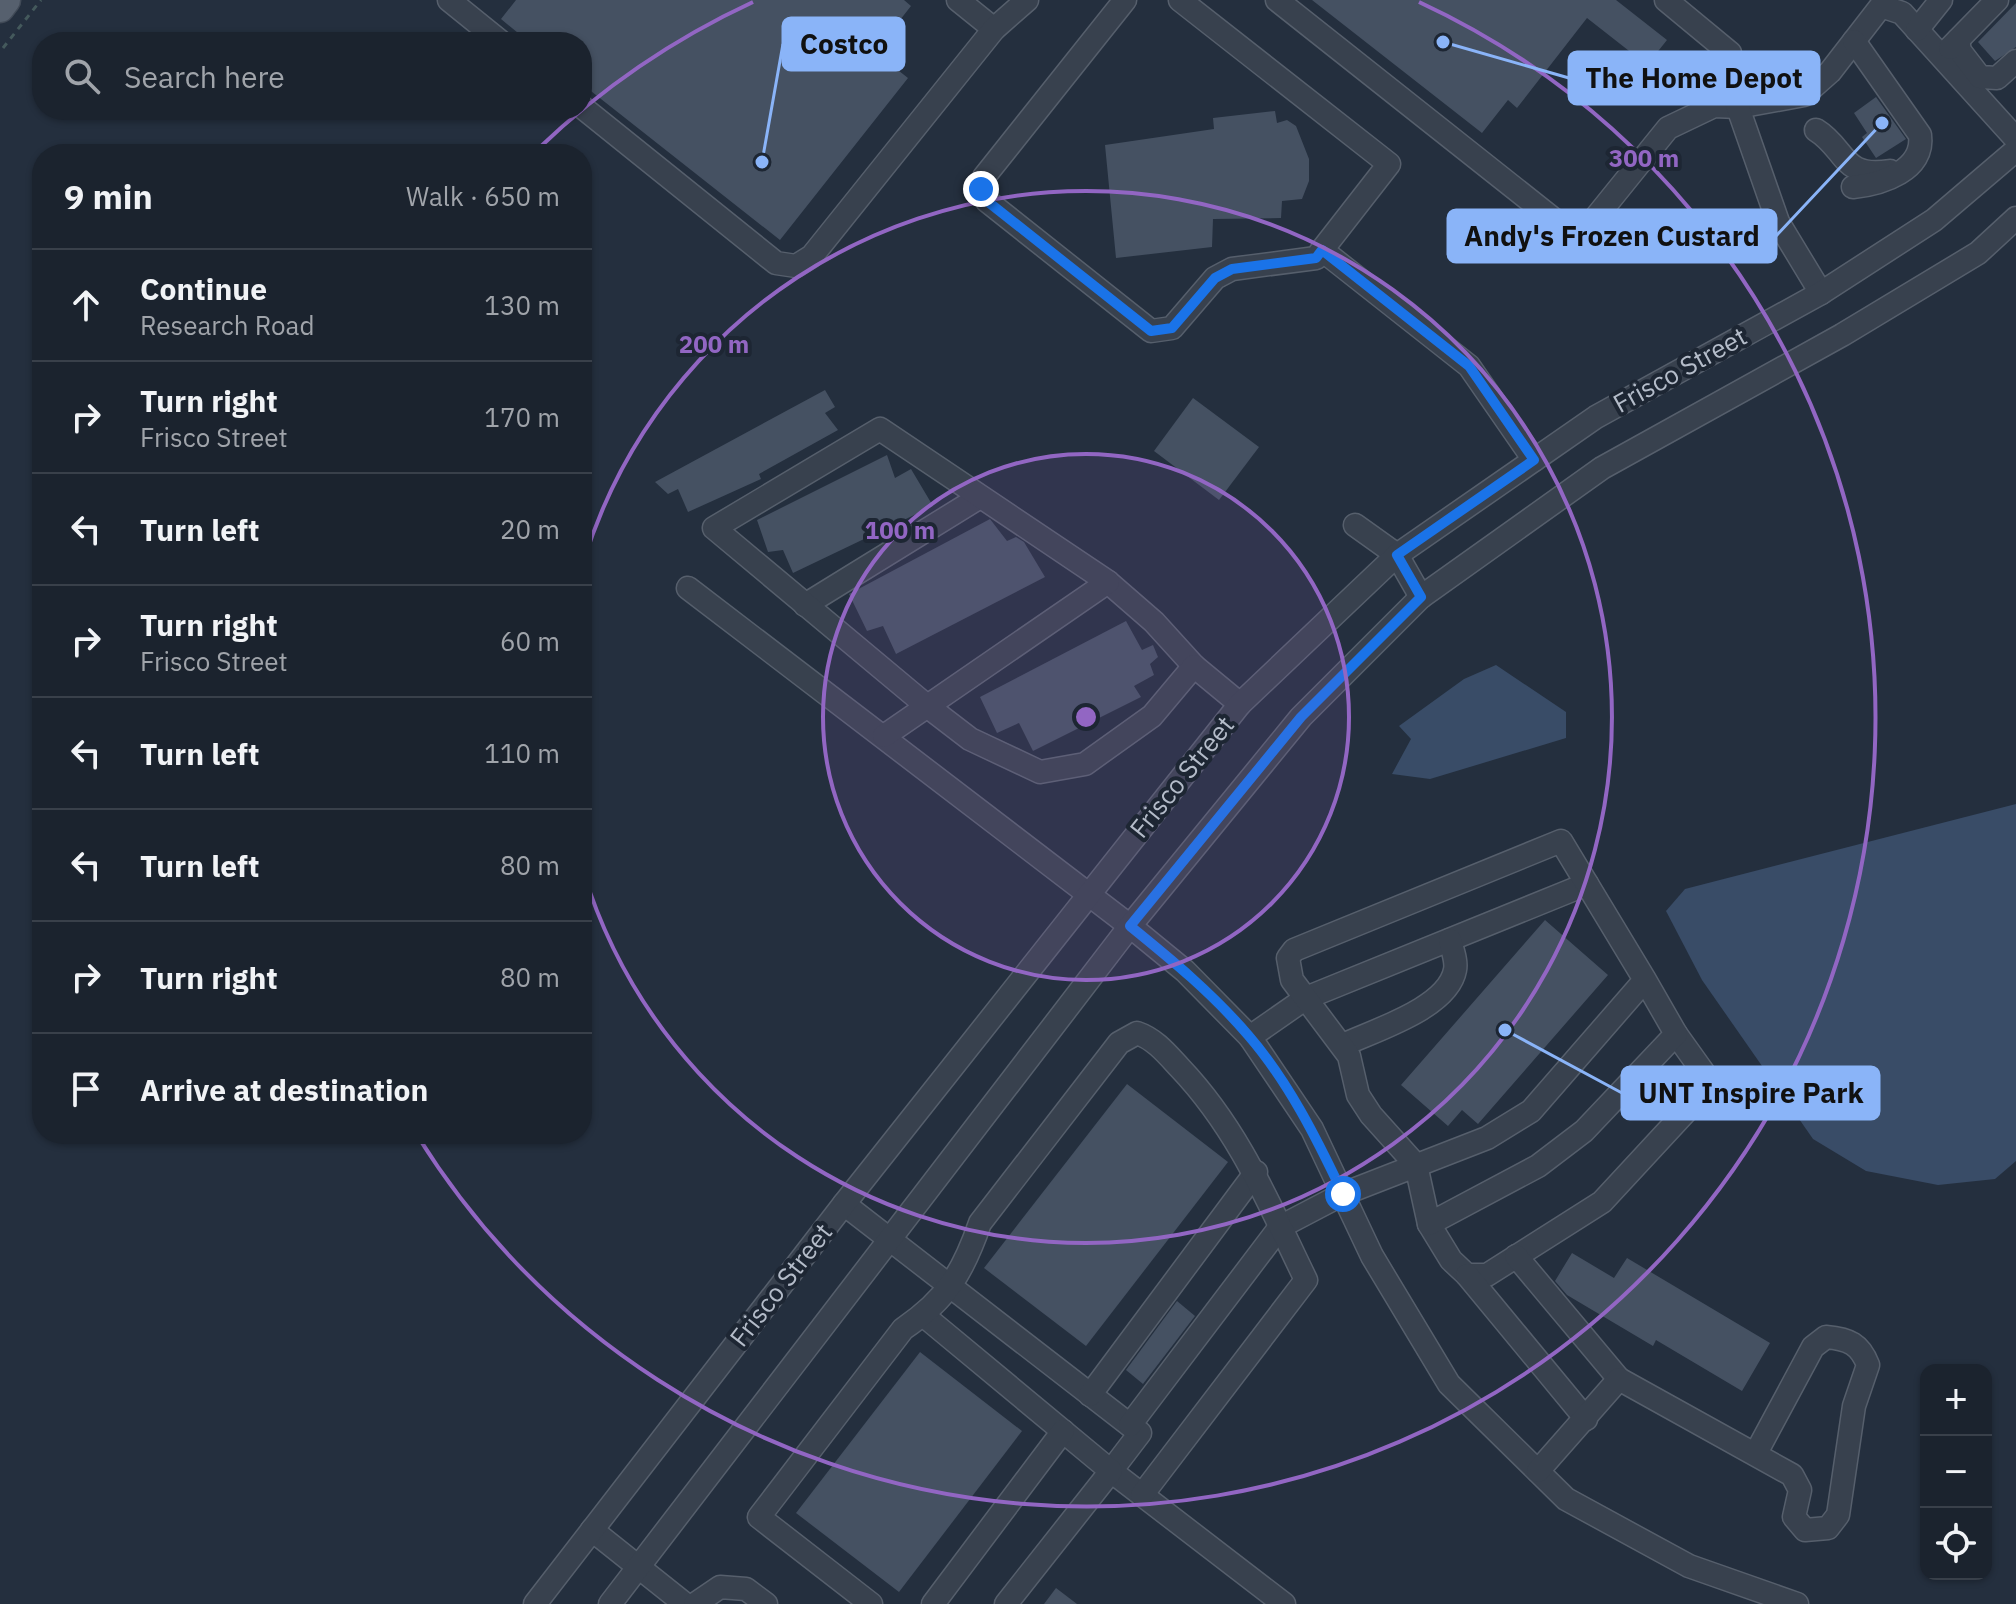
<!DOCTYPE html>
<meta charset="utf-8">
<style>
body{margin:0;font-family:"IBM Plex Sans",sans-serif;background:#242b36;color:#f1f3f6}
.controls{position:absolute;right:24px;bottom:24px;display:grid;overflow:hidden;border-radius:16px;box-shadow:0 2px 6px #0004}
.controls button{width:72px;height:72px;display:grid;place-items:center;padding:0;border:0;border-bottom:2px solid #39404a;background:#1b232e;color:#f1f3f6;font:40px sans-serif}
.stop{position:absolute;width:24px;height:24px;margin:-18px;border:6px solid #1a73e8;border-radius:50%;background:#fff}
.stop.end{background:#1a73e8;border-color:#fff;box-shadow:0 2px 8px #0008}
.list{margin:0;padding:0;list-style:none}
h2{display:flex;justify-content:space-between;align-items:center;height:104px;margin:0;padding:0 32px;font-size:34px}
h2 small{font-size:26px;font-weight:400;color:#a0a4aa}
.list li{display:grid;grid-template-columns:52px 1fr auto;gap:24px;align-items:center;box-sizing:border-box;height:112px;padding:0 32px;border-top:2px solid #39404a}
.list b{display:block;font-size:30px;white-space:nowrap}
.list p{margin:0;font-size:26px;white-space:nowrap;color:#a0a4aa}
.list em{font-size:26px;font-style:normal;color:#a0a4aa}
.icon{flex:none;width:44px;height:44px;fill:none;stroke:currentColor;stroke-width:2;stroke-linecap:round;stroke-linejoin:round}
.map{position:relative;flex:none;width:2016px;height:1604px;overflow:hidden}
.search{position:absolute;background:#1b232e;box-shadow:0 2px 6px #0004;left:32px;top:32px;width:560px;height:88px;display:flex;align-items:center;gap:20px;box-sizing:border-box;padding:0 28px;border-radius:32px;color:#a0a4aa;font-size:30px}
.panel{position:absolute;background:#1b232e;box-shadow:0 2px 6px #0004;left:32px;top:144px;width:560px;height:1000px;border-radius:32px}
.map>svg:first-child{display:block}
</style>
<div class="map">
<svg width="2016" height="1604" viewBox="0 0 2016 1604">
<rect width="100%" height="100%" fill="#242f3e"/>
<g fill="#394c67">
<path d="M1496 665 1566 712V738L1430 779 1392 774 1411 739 1399 726 1464 679Z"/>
<path d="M2016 804V1161L1995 1179 1938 1185 1866 1171 1813 1139 1702 980 1666 911 1685 889Z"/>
</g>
<g fill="#455162">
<path d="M516 0H904L911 6 875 52 908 78 780 240 582 84V42H529L501 19Z"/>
<path d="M1312 0H1616L1667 40 1647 65 1587 18 1517 108 1508 100 1482 133Z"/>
<path d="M2016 3V47L1995 61 1978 42Z"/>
<path d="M1876 97 1906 139 1876 158 1862 137 1867 133 1854 113Z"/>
<path d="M1275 111 1277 123 1287 120 1296 126 1309 159V181L1302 199 1282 201 1281 218 1213 219 1212 247 1116 258 1105 145 1214 129 1213 118Z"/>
<path d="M825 390 835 407 825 413 838 430 759 474 761 479 688 512 678 489 668 494 655 482Z"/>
<path d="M1193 398 1259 447 1219 500 1154 451Z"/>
<path d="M887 455 895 478 911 469 933 506 793 573 783 550 768 552 757 520Z"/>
<path d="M990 519 1007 541 1016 537 1024 542 1045 577 896 654 883 626 867 631 849 594Z"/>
<path d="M1126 621 1142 650 1153 645 1158 657 1150 664 1154 675 1134 686 1141 697 1033 751 1019 723 997 733 980 697Z"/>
<path d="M1545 920 1608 975 1478 1124 1462 1110 1448 1126 1401 1085Z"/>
<path d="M1127 1084 1228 1162 1086 1346 984 1268Z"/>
<path d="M1572 1253 1614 1278 1627 1258 1770 1343 1742 1391 1656 1340 1653 1346 1567 1295 1555 1281Z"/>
<path d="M1177 1301 1195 1316 1143 1384 1126 1370Z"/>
<path d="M920 1352 1022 1431 899 1592 796 1513Z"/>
<path d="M1056 1588 1077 1604H1044Z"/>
</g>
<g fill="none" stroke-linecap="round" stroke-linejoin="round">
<defs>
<g id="minor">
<path d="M449 0 501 42"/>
<path d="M958 0 994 29"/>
<path d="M1125 0 984 177 981 189 987 201 1151 331 1172 328 1215 278 1232 269 1316 258 1322 250"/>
<path d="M1180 0 1389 164 1322 250 1469 366 1534 460"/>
<path d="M1277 0 1571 233 1584 232 1668 128 1714 106 1738 107 1804 95 1830 72 1881 6 1902 13 2016 139"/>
<path d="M1666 0 1730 53 1735 99 1778 222 1821 293"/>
<path d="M1917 30 1941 0"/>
<path d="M1958 40 1960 51 1980 77 1997 78 2016 61"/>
<path d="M1950 48 1997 0"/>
<path d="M582 107 776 263 796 266 812 256 994 29 1027 0"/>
<path d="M1816 130C1847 149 1841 179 1890 171"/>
<path d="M1853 187C1882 184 1925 170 1920 135L1854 41"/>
<path d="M1355 525 1397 555 1421 597"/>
<path d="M1108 582 1154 622 1194 666"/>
<path d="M688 588 1130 926 1185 971 1250 1037 1312 1129 1372 1256 1449 1384 1566 1499 1689 1566 1797 1604"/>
<path d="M805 605 980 497"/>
<path d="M884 736 1108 582 880 429 714 528 927 706 970 739 1040 772 1085 764 1152 716 1194 666 1240 704"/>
<path d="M1250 1037 1306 998 1587 884"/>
<path d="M1343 1045C1375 1030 1448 1008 1455 970 1457 961 1452 949 1450 940"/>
<path d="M844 1204 1140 1433 1111 1471 1284 1604"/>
<path d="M1429 1224 1451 1260 1467 1275H1487L1602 1202 1702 1094 1706 1076 1676 1034"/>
<path d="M1516 1256 1619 1379"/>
<path d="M1467 1275 1586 1419"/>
<path d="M923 1315 1111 1471 1006 1604"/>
<path d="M1090 1395 1256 1172"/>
<path d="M1130 1425 1280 1227 1343 1194 1487 1138 1531 1111 1645 980 1561 841 1294 950 1288 958 1292 980 1349 1056 1358 1095 1371 1115 1416 1165 1429 1224 1538 1166 1584 1131 1676 1034 1645 980"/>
<path d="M1538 1471 1619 1379 1792 1475 1800 1490 1794 1517 1805 1530 1828 1528 1838 1515 1854 1406 1868 1365C1860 1344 1849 1339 1826 1337L1813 1347 1756 1453"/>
<path d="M592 1530 685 1604"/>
<path d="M535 1604 844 1204 1240 704 1397 555 1596 417 1821 293 1934 220 2016 150"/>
<path d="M610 1604 1130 926 1301 717 1421 597 1602 468 1842 335 1978 253 2016 218"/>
<path d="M695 1604 720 1587 746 1589 766 1604"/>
<path d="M871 1604 759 1517 903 1329C947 1299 963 1272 980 1223L1119 1043 1137 1033C1155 1039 1167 1054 1180 1068 1239 1130 1269 1204 1306 1280L1142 1495"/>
<path d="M933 1604 1063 1431"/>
</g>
<path id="major" d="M0 8 6 0"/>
</defs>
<use href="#minor" stroke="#565f6c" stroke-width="25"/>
<use href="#major" stroke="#414a57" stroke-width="31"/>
<path stroke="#44595c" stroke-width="3" stroke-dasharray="6 6" stroke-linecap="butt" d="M3 48 41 0"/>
<use href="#minor" stroke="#38414e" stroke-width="22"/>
<use href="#major" stroke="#56606e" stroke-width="28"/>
</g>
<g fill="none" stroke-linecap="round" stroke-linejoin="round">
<path stroke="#1a73e8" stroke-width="10" d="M981 189 987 201 1151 331 1172 328 1215 278 1232 269 1316 258 1322 250 1469 366 1534 460 1397 555 1421 597 1301 717 1130 926C1172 960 1213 994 1248 1035 1288 1081 1317 1139 1343 1194"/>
</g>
<circle cx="1086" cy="717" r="263" fill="#9266c3" fill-opacity=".12"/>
<g fill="none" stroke="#9266c3" stroke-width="4">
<circle cx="1086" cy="717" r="263"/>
<path d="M583 563A526 526 0 1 1 583 871"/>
<path d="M538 149A789 789 0 0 1 753 2M1419 2A789 789 0 1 1 417 1135"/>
</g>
<g text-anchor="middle" stroke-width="8" stroke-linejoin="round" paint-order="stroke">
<g font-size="26" fill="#b4bcc9" stroke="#1d2633">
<text transform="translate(1680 370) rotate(-29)" y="9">Frisco Street</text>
<text transform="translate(1182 777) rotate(-51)" y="9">Frisco Street</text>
<text transform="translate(781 1285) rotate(-52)" y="9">Frisco Street</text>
</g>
</g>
<circle cx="1086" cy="717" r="12" fill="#9266c3" stroke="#1d2633" stroke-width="4"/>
<g font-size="24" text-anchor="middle" font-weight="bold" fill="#9266c3" stroke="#1d2633" stroke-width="8" stroke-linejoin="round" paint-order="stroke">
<text x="1644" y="167">300 m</text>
<text x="714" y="353">200 m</text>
<text x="900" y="539">100 m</text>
</g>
<path fill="none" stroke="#8ab4f8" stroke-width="3" d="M762 162L783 44M1443 42L1569 78M1882 123L1776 236M1505 1030L1622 1093"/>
<g fill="#8ab4f8" stroke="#1d2633" stroke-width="3">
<circle cx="762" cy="162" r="8"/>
<circle cx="1443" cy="42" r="8"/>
<circle cx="1882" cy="123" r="8"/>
<circle cx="1505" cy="1030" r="8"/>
</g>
<g fill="#8ab4f8" stroke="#8ab4f8" stroke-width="3">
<rect x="783" y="18" width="121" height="52" rx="8"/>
<rect x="1569" y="52" width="250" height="52" rx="8"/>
<rect x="1448" y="210" width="328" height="52" rx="8"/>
<rect x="1622" y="1067" width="257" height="52" rx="8"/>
</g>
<g font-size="28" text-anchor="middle" font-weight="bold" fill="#111">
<text x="844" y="54">Costco</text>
<text x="1694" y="88">The Home Depot</text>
<text x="1612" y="246">Andy's Frozen Custard</text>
<text x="1751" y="1103">UNT Inspire Park</text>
</g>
</svg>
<div class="controls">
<button>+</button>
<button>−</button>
<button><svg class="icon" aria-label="locate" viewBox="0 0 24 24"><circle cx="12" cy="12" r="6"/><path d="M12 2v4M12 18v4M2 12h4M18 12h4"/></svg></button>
</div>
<div class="stop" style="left:1343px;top:1194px"></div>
<div class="stop end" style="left:981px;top:189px"></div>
<div class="search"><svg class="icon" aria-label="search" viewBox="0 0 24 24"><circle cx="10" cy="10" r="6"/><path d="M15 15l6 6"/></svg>Search here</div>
<section class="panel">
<h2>9 min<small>Walk · 650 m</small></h2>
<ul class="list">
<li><svg class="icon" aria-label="ahead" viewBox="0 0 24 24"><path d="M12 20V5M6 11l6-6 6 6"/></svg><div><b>Continue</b><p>Research Road</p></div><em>130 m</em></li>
<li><svg class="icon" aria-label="right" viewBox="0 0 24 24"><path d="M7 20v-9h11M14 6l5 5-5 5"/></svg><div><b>Turn right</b><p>Frisco Street</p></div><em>170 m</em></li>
<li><svg class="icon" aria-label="left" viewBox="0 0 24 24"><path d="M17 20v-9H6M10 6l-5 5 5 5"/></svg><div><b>Turn left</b></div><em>20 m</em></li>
<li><svg class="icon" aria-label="right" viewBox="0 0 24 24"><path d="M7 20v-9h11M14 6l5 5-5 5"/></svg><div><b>Turn right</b><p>Frisco Street</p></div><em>60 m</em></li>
<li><svg class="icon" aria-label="left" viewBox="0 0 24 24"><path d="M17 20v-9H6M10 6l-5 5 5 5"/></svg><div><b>Turn left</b></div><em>110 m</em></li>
<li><svg class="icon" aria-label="left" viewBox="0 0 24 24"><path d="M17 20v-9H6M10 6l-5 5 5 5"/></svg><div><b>Turn left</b></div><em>80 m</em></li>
<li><svg class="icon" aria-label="right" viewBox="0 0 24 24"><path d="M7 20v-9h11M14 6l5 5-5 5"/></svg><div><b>Turn right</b></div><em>80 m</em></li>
<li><svg class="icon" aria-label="arrive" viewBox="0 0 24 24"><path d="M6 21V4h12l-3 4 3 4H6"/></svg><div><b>Arrive at destination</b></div></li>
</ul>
</section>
</div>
